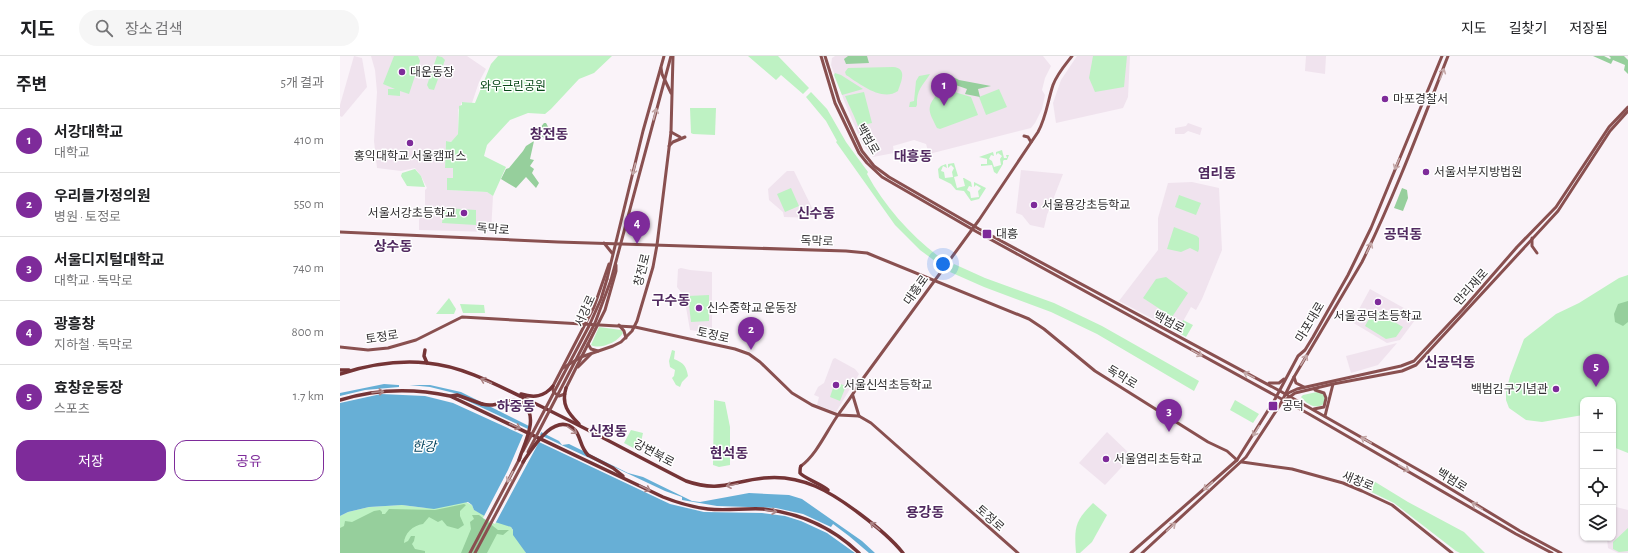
<!DOCTYPE html>
<html lang="ko">
<meta charset="utf-8">
<style>
body{margin:0;font-family:"Alegreya Sans","Noto Sans KR",sans-serif;background:#f6f6f6;color:#202124}
.controls{position:absolute;right:12px;bottom:12px;display:grid;overflow:hidden;border-radius:8px;box-shadow:0 1px 3px #0004}
.controls button{width:36px;height:36px;display:grid;place-items:center;padding:0;border:0;border-bottom:1px solid #e0e0e0;background:#fff;color:#202124;font:20px sans-serif}
.you{position:absolute;left:603px;top:208px;width:14px;height:14px;margin:-10px;border:3px solid #fff;border-radius:50%;background:#1a73e8;box-shadow:0 0 0 6px #1a73e833}
.badge{display:grid;place-items:center;width:26px;height:26px;border-radius:50%;background:#7e2b9a;color:#fff;font-size:13px;font-weight:700}
.pin{position:absolute;translate:-50% -33px;filter:drop-shadow(0 1px 2px #0008)}
.pin::after{content:'';position:absolute;top:21px;width:14px;height:12px;background:inherit;clip-path:polygon(0 0,100% 0,50% 100%)}
.list{margin:0;padding:0;list-style:none}
h2{display:flex;justify-content:space-between;align-items:center;height:52px;margin:0;padding:0 16px;font-size:17px}
h2 small{font-size:13px;font-weight:400;color:#757577}
.list li{display:grid;grid-template-columns:26px 1fr auto;gap:12px;align-items:center;box-sizing:border-box;height:64px;padding:0 16px;border-top:1px solid #e0e0e0}
.list b{display:block;font-size:15px;white-space:nowrap}
.list p{margin:0;font-size:13px;white-space:nowrap;color:#757577}
.list em{font-size:13px;font-style:normal;color:#757577}
.actions{display:flex;gap:8px;padding:12px 16px}
.actions a{flex:1;padding:9px 0;border:1px solid #7e2b9a;border-radius:12px;text-align:center;font-size:14px;color:#7e2b9a}
.actions .main{background:#7e2b9a;color:#fff}
.icon{flex:none;width:22px;height:22px;fill:none;stroke:currentColor;stroke-width:2;stroke-linecap:round;stroke-linejoin:round}
.map{position:relative;flex:none;width:1288px;height:497px;overflow:hidden}
header{display:flex;align-items:center;gap:24px;box-sizing:border-box;height:56px;padding:0 20px;background:#fff;border-bottom:1px solid #e0e0e0}
header strong{font-size:19px}
nav{display:flex;gap:22px;margin-inline-start:auto;font-size:14px}
.search{width:280px;height:36px;background:#f6f6f6;display:flex;align-items:center;gap:10px;box-sizing:border-box;padding:0 14px;border-radius:22px;color:#757577;font-size:15px}
main{display:flex}
aside{flex:1;background:#fff}
.map>svg:first-child{display:block}
</style>
<header>
<strong>지도</strong>
<div class="search"><svg class="icon" aria-label="search" viewBox="0 0 24 24"><circle cx="10" cy="10" r="6"/><path d="M15 15l6 6"/></svg>장소 검색</div>
<nav><a>지도</a><a>길찾기</a><a>저장됨</a></nav>
</header>
<main>
<aside>
<h2>주변<small>5개 결과</small></h2>
<ul class="list">
<li><span class="badge">1</span><div><b>서강대학교</b><p>대학교</p></div><em>410 m</em></li>
<li><span class="badge">2</span><div><b>우리들가정의원</b><p>병원 · 토정로</p></div><em>550 m</em></li>
<li><span class="badge">3</span><div><b>서울디지털대학교</b><p>대학교 · 독막로</p></div><em>740 m</em></li>
<li><span class="badge">4</span><div><b>광흥창</b><p>지하철 · 독막로</p></div><em>800 m</em></li>
<li><span class="badge">5</span><div><b>효창운동장</b><p>스포츠</p></div><em>1.7 km</em></li>
</ul>
<div class="actions"><a class="main">저장</a><a>공유</a></div>
</aside>
<div class="map">
<svg width="1288" height="497" viewBox="0 0 1288 497">
<rect width="100%" height="100%" fill="#faf3f9"/>
<g fill="#f0e3ee">
<path d="M14 0 22 2 27 31 2 61 0 60V49Z"/>
<path d="M31 0H127L146 13 139 26 132 47 122 46 118 54V78L111 86 106 85 105 111 113 112V122H108L107 134 147 136 153 140 151 176 79 174V163L85 159V134L87 132 81 120 75 112 61 115 37 112 34 85 37 36 35 14Z"/>
<path d="M495 0H703L711 10 705 22 702 34 705 39 702 53 695 67 691 72 589 98 586 88 574 84 553 90 554 97 533 101 522 87 505 47 491 9 492 2Z"/>
<path d="M737 0H790L788 41 783 52 716 67 713 47 721 24Z"/>
<path d="M966 0H986L985 18 965 15Z"/>
<path d="M848 67 862 72 860 79 848 75 844 78H835V72L846 70Z"/>
<path d="M681 114 723 118 707 159 704 172 690 169 682 159 676 157Z"/>
<path d="M447 115H454L477 162 444 161 443 156 429 144 428 133Z"/>
<path d="M852 126 879 132 882 194 862 243 856 254 851 251 841 269 842 270 840 271 837 269 834 274 779 245 818 194V162L828 127Z"/>
<path d="M341 212 350 214 372 216V282H364L357 275 350 274 344 240 337 231 338 213Z"/>
<path d="M1030 233 1078 260 1060 284 1047 287 1012 266Z"/>
<path d="M1057 287 1038 309 1011 317 1006 300Z"/>
<path d="M495 302 515 313 519 318 496 356 477 349 479 341 474 339 478 331 484 327 493 303Z"/>
<path d="M767 376 792 400 765 429 739 407Z"/>
<path d="M1276 451 1288 454V497H1278L1268 492 1267 482H1273V473L1275 470 1273 467V454Z"/>
</g>
<g fill="#bef2c3">
<path d="M54 0H78L80 5 69 38 60 35V40L48 39V33H55L43 28Z"/>
<path d="M97 0 102 1 105 4 94 34 89 33 87 29Z"/>
<path d="M158 0H272L254 17 239 23 211 53 205 58 188 57 170 64 147 89 144 100 166 111 153 140 147 136 107 134V122H113V112H105L106 85 111 86 118 78 119 50 122 49V46L135 47 151 8Z"/>
<path d="M408 0H438L469 32 463 38 441 19 436 24Z"/>
<path d="M753 0H787L784 31 755 36 749 22Z"/>
<path d="M553 11C568 12 561 26 558 35 542 46 520 28 506 19L505 16 508 12Z"/>
<path d="M495 17 501 19 523 33 502 39 494 19Z"/>
<path d="M590 18C583 29 576 34 577 49L576 51H569L570 46 574 45 576 25 579 20Z"/>
<path d="M659 33 667 51 646 59 639 41Z"/>
<path d="M608 34 631 41 638 59 600 73 597 72C591 59 585 53 595 41 598 36 602 34 608 34Z"/>
<path d="M471 36 487 53 506 86 528 116 527 118C545 151 572 181 602 203L599 208 580 194 555 169 496 86 497 85 486 65 466 41Z"/>
<path d="M524 36 532 67 518 70C514 59 510 52 505 40Z"/>
<path d="M350 52H376L375 79 353 78 351 77Z"/>
<path d="M662 94 664 102H667L666 99H669L667 104H664L663 105V108L657 118 654 116 652 109 641 110V108H647V103L639 101 653 96 654 100 651 99 649 103 652 105 654 111 661 109 660 103 662 100 658 97 656 99V96Z"/>
<path d="M614 107 618 120 614 121 617 132 625 130 623 122H624L631 126 632 131 629 130 627 134 630 136 631 142 639 141 638 135 641 132 636 129 634 131V126L646 132 639 143 631 145 624 135 616 134 611 128 599 122 598 113 601 110 606 108 607 112 603 110 601 115 604 116 605 122 613 121 612 116 614 112 611 109 608 112V108Z"/>
<path d="M75 113 81 120 85 131 67 130 61 120 62 117Z"/>
<path d="M451 132 459 150 445 156 437 138Z"/>
<path d="M839 139 861 147 856 159 835 151Z"/>
<path d="M105 152 136 154V169L102 167 103 159Z"/>
<path d="M834 171 857 180 859 182V193L858 196 850 192 841 196 827 193Z"/>
<path d="M614 208 645 222 714 247 762 270 859 325 854 335 757 278 711 256 644 231 610 216Z"/>
<path d="M1288 219V397L1273 391V344H1243V359L1202 366 1186 364 1169 352 1166 344V336L1170 320 1184 283 1216 258 1239 247 1279 222Z"/>
<path d="M826 221 848 237 832 261 803 242 816 223Z"/>
<path d="M369 239V265L351 266 348 240Z"/>
<path d="M109 242 116 253 114 258H96Z"/>
<path d="M120 248 144 249 145 257H123Z"/>
<path d="M1034 254 1063 271 1056 281 1046 283 1025 270Z"/>
<path d="M843 264 853 269 846 281 834 274 837 269 841 270Z"/>
<path d="M259 271 281 274 283 277C278 286 260 294 251 289Z"/>
<path d="M332 294 335 295 334 303C344 307 346 310 348 320L342 326 340 331 336 329 332 322 334 320 335 314 330 311 329 305Z"/>
<path d="M495 326 506 330 500 345 490 341Z"/>
<path d="M977 336 983 337 985 342 984 348C975 354 967 348 961 341L963 339Z"/>
<path d="M374 344 385 346 390 371V409L379 411 373 409Z"/>
<path d="M895 344 919 358 913 367 890 354Z"/>
<path d="M291 374 303 377 299 395 284 387Z"/>
<path d="M1032 424 1068 446 1124 476 1145 497H1120L1116 495 1054 447 1025 433Z"/>
<path d="M126 446 132 449 134 454 171 471 186 497H0V460L8 456 29 451 62 449 86 452Z"/>
<path d="M753 447 767 459 752 486 740 497H736C734 471 735 465 753 447Z"/>
<path d="M1288 472V495L1279 496 1273 493V486Z"/>
</g>
<g fill="#96cf9c">
<path d="M508 0H527L529 7 506 8 504 3Z"/>
<path d="M1253 0H1264L1270 3 1271 2 1269 0H1284L1288 4V18L1284 14 1285 9 1273 4 1271 8Z"/>
<path d="M611 20 619 24 651 30 638 33 640 41 625 38 627 33 610 27Z"/>
<path d="M204 67H206L212 78 208 84 196 77Z"/>
<path d="M194 85 190 103 194 104 190 110 194 113 192 117 199 127 196 132 186 121 176 132 161 123 166 113 169 112 183 95 186 90Z"/>
<path d="M1062 132 1067 134 1068 142 1063 155 1054 152Z"/>
<path d="M1288 245V266L1283 270 1275 266 1274 258 1278 248Z"/>
<path d="M124 448 126 449 120 455V460L124 469 118 473 107 470 102 464 98 466 89 461 83 468C73 469 64 478 64 487L68 485 71 480H75L74 485 72 488 75 493 85 495V497H0V472L4 470 5 465 12 466 34 455 40 454 42 456V458H45L49 453 95 454Z"/>
<path d="M132 459H139L158 474H169L163 479 157 478 147 497H121L131 473 130 466 134 463Z"/>
</g>
<path fill="#67afd6" d="M44 328 58 329H90L121 336 219 385 222 389 229 388 288 417 303 421 352 445 360 446 409 437 449 439 462 443 522 485 535 497H186L173 479V474L171 471 155 466 134 454 132 449 128 446 94 453 62 449 29 451 8 456 0 460V337Z"/>
<path fill="#faf3f9" d="M59 328 90 331 118 338 117 340 188 373 192 369 202 374 200 379 273 413 274 411 325 435 342 441V444L377 450 436 452 463 458 491 471 493 468 509 480 529 497H515L487 477 461 465 445 460 422 457 364 456 330 448 199 386 155 468 143 462 168 414 183 379 113 347 85 340 41 338 0 347V340L25 334 59 331Z"/>
<g fill="none" stroke-linecap="round" stroke-linejoin="round">
<g stroke="#895050" stroke-width="3">
<path d="M481 0 495 47 519 97 527 107 542 121 637 176 969 358 1176 478 1212 497"/>
<path d="M485 0 499 45 522 95 534 110 549 121 639 173 940 335 1091 421 1180 475 1221 497"/>
<path d="M321 12 322 18 331 37"/>
<path d="M331 76 340 81"/>
<path d="M684 80 688 81 691 86"/>
<path d="M329 90 333 86 345 81"/>
<path d="M0 176 218 186 506 195 527 197 689 263 704 273 755 315 868 386 887 395 897 404"/>
<path d="M1192 182V190L1197 197"/>
<path d="M264 187 272 197"/>
<path d="M267 223 303 75 324 0"/>
<path d="M271 224 331 0"/>
<path d="M279 269 284 275 286 282"/>
<path d="M248 288 251 293 258 295"/>
<path d="M0 291 28 294 48 292 76 284 122 261 295 271 395 293 409 298 420 306 452 337 472 349 498 359 519 360 531 367 678 497"/>
<path d="M238 311 251 298"/>
<path d="M223 312 241 301 273 290 281 286 292 275 297 265 313 211 317 189 331 76 333 0"/>
<path d="M954 321 956 327 964 331"/>
<path d="M929 327H939L944 323"/>
<path d="M226 332 265 254 276 215V209"/>
<path d="M225 338 219 340C214 337 212 336 213 330L254 251 269 208"/>
<path d="M946 338 957 333 1061 310 1074 305 1123 253 1177 191 1216 151 1269 71 1288 51"/>
<path d="M513 340 519 360"/>
<path d="M944 345 955 337 993 328 1062 315 1076 309 1218 155 1270 75 1288 55"/>
<path d="M974 353 984 351 986 342 984 337 975 334"/>
<path d="M985 360 993 328"/>
<path d="M902 406 952 413 1003 427 1022 435 1052 449 1112 497"/>
<path d="M461 410C477 398 486 376 498 359 505 349 513 339 519 328L639 164 698 76C706 62 708 44 713 29 717 18 725 9 732 0"/>
<path d="M791 497 897 404 934 345 958 300 965 294 973 281 1008 219 1031 172 1102 0"/>
<path d="M802 497 906 401 940 349 954 321 1022 206C1055 139 1081 69 1108 0"/>
</g>
<g stroke="#753436" stroke-width="3.5">
<path d="M85 294 84 300 87 307"/>
<path d="M0 314H9"/>
<path d="M0 318C28 309 58 304 87 307 123 310 159 330 192 346 244 371 295 399 346 425 380 437 392 425 424 422 462 418 491 436 520 458 536 470 551 482 563 497"/>
<path d="M226 332C221 348 228 357 239 368"/>
<path d="M181 338C194 342 204 341 213 330"/>
<path d="M111 340 117 339 142 348"/>
<path d="M0 344C36 333 73 332 110 340L323 441C338 447 352 451 368 453 386 455 405 452 423 453 459 457 493 472 519 497"/>
<path d="M248 399 273 412 283 420"/>
<path d="M461 410C460 411 460 416 460 417 462 421 483 429 488 434"/>
</g>
<g stroke="#895050" stroke-width="3">
<path d="M183 395 249 270 261 243 267 223"/>
<path d="M188 396 255 267 271 224"/>
<path d="M130 497 180 402"/>
<path d="M135 497 184 405"/>
</g>
<g stroke="#753436" stroke-width="3.5">
<path d="M142 348C153 351 159 347 169 345 174 344 180 345 184 349 199 361 184 388 179 404"/>
<path d="M183 406C192 393 215 354 235 374 241 381 240 391 248 399"/>
</g>
</g>
<defs><path id="oneway-shaft" d="M-6 0H5M1.5-3L5.5 0L1.5 3" fill="none" stroke-width="1.6" stroke-linecap="round" stroke-linejoin="round"/></defs>
<g stroke="#c4a8a8">
<use href="#oneway-shaft" transform="translate(1102 18) rotate(-70)"/>
<use href="#oneway-shaft" transform="translate(315 58) rotate(-75)"/>
<use href="#oneway-shaft" transform="translate(1057 108) rotate(113)"/>
<use href="#oneway-shaft" transform="translate(294 113) rotate(104)"/>
<use href="#oneway-shaft" transform="translate(1029 192) rotate(-65)"/>
<use href="#oneway-shaft" transform="translate(857 297) rotate(29)"/>
<use href="#oneway-shaft" transform="translate(964 304) rotate(-58)"/>
<use href="#oneway-shaft" transform="translate(909 319) rotate(-154)"/>
<use href="#oneway-shaft" transform="translate(916 375) rotate(122)"/>
<use href="#oneway-shaft" transform="translate(1026 384) rotate(-150)"/>
<use href="#oneway-shaft" transform="translate(1064 412) rotate(30)"/>
<use href="#oneway-shaft" transform="translate(170 421) rotate(118)"/>
<use href="#oneway-shaft" transform="translate(868 430) rotate(138)"/>
<use href="#oneway-shaft" transform="translate(1137 450) rotate(-149)"/>
<use href="#oneway-shaft" transform="translate(831 471) rotate(-42)"/>
</g>
<g stroke="#ac8586">
<use href="#oneway-shaft" transform="translate(146 325) rotate(-157)"/>
<use href="#oneway-shaft" transform="translate(38 336) rotate(-6)"/>
<use href="#oneway-shaft" transform="translate(175 370) rotate(25)"/>
<use href="#oneway-shaft" transform="translate(232 374) rotate(36)"/>
<use href="#oneway-shaft" transform="translate(392 429) rotate(168)"/>
<use href="#oneway-shaft" transform="translate(305 432) rotate(26)"/>
<use href="#oneway-shaft" transform="translate(431 455) rotate(9)"/>
<use href="#oneway-shaft" transform="translate(535 470) rotate(-141)"/>
</g>
<g fill="#7e2b9a" stroke="#fff" stroke-width="1.5">
<circle cx="62" cy="16" r="4"/>
<circle cx="1045" cy="43" r="4"/>
<circle cx="70" cy="87" r="4"/>
<circle cx="1086" cy="116" r="4"/>
<circle cx="694" cy="149" r="4"/>
<circle cx="124" cy="157" r="4"/>
<rect x="642" y="173" width="10" height="10" rx="2"/>
<circle cx="1038" cy="246" r="4"/>
<circle cx="359" cy="252" r="4"/>
<circle cx="496" cy="329" r="4"/>
<circle cx="1216" cy="333" r="4"/>
<rect x="928" y="345" width="10" height="10" rx="2"/>
<circle cx="766" cy="403" r="4"/>
</g>
<g text-anchor="middle" stroke-width="3" stroke-linejoin="round" paint-order="stroke">
<g font-size="12" fill="#312f31" stroke="#fff" text-anchor="start">
<text x="70" y="20">대운동장</text>
<text x="1053" y="47">마포경찰서</text>
<text x="70" y="104" text-anchor="middle">홍익대학교 서울캠퍼스</text>
<text x="1094" y="120">서울서부지방법원</text>
<text x="702" y="153">서울용강초등학교</text>
<text x="116" y="161" text-anchor="end">서울서강초등학교</text>
<text x="656" y="182">대흥</text>
<text x="367" y="256">신수중학교 운동장</text>
<text x="1038" y="264" text-anchor="middle">서울공덕초등학교</text>
<text x="504" y="333">서울신석초등학교</text>
<text x="1208" y="337" text-anchor="end">백범김구기념관</text>
<text x="942" y="354">공덕</text>
<text x="774" y="407">서울염리초등학교</text>
</g>
<g font-size="12" fill="#0c4a1b" stroke="#fff">
<text x="173" y="34">와우근린공원</text>
</g>
<g font-size="12" fill="#312f31" stroke="#fff">
<text transform="translate(528 83) rotate(60)" y="4">백범로</text>
<text transform="translate(153 173) rotate(4)" y="4">독막로</text>
<text transform="translate(477 185) rotate(2)" y="4">독막로</text>
<text transform="translate(302 214) rotate(-76)" y="4">창전로</text>
<text transform="translate(1131 231) rotate(-48)" y="4">만리재로</text>
<text transform="translate(576 234) rotate(-55)" y="4">대흥로</text>
<text transform="translate(245 255) rotate(-66)" y="4">서강로</text>
<text transform="translate(829 266) rotate(28)" y="4">백범로</text>
<text transform="translate(970 266) rotate(-59)" y="4">마포대로</text>
<text transform="translate(373 279) rotate(13)" y="4">토정로</text>
<text transform="translate(42 281) rotate(-9)" y="4">토정로</text>
<text transform="translate(782 321) rotate(31)" y="4">독막로</text>
<text transform="translate(314 397) rotate(28)" y="4">강변북로</text>
<text transform="translate(1112 424) rotate(32)" y="4">백범로</text>
<text transform="translate(1018 425) rotate(22)" y="4">새창로</text>
<text transform="translate(650 462) rotate(41)" y="4">토정로</text>
</g>
<g font-size="13" font-style="italic" fill="#04435e" stroke="#fff">
<text x="84" y="395">한강</text>
</g>
<g font-size="14" font-weight="bold" fill="#512a60" stroke="#fff">
<text x="209" y="83">창전동</text>
<text x="573" y="105">대흥동</text>
<text x="877" y="122">염리동</text>
<text x="476" y="162">신수동</text>
<text x="1063" y="183">공덕동</text>
<text x="53" y="195">상수동</text>
<text x="331" y="249">구수동</text>
<text x="1110" y="311">신공덕동</text>
<text x="176" y="355">하중동</text>
<text x="268" y="380">신정동</text>
<text x="389" y="402">현석동</text>
<text x="585" y="461">용강동</text>
</g>
</g>
</svg>
<div class="controls">
<button>+</button>
<button>−</button>
<button><svg class="icon" aria-label="locate" viewBox="0 0 24 24"><circle cx="12" cy="12" r="6"/><path d="M12 2v4M12 18v4M2 12h4M18 12h4"/></svg></button>
<button><svg class="icon" aria-label="layers" viewBox="0 0 24 24"><path d="M12 4l9 5-9 5-9-5zM3 14l9 5 9-5"/></svg></button>
</div>
<div class="you"></div>
<div class="pin badge" style="left:604px;top:50px">1</div>
<div class="pin badge" style="left:411px;top:294px">2</div>
<div class="pin badge" style="left:829px;top:376px">3</div>
<div class="pin badge" style="left:297px;top:188px">4</div>
<div class="pin badge" style="left:1256px;top:331px">5</div>
</div>
</main>
